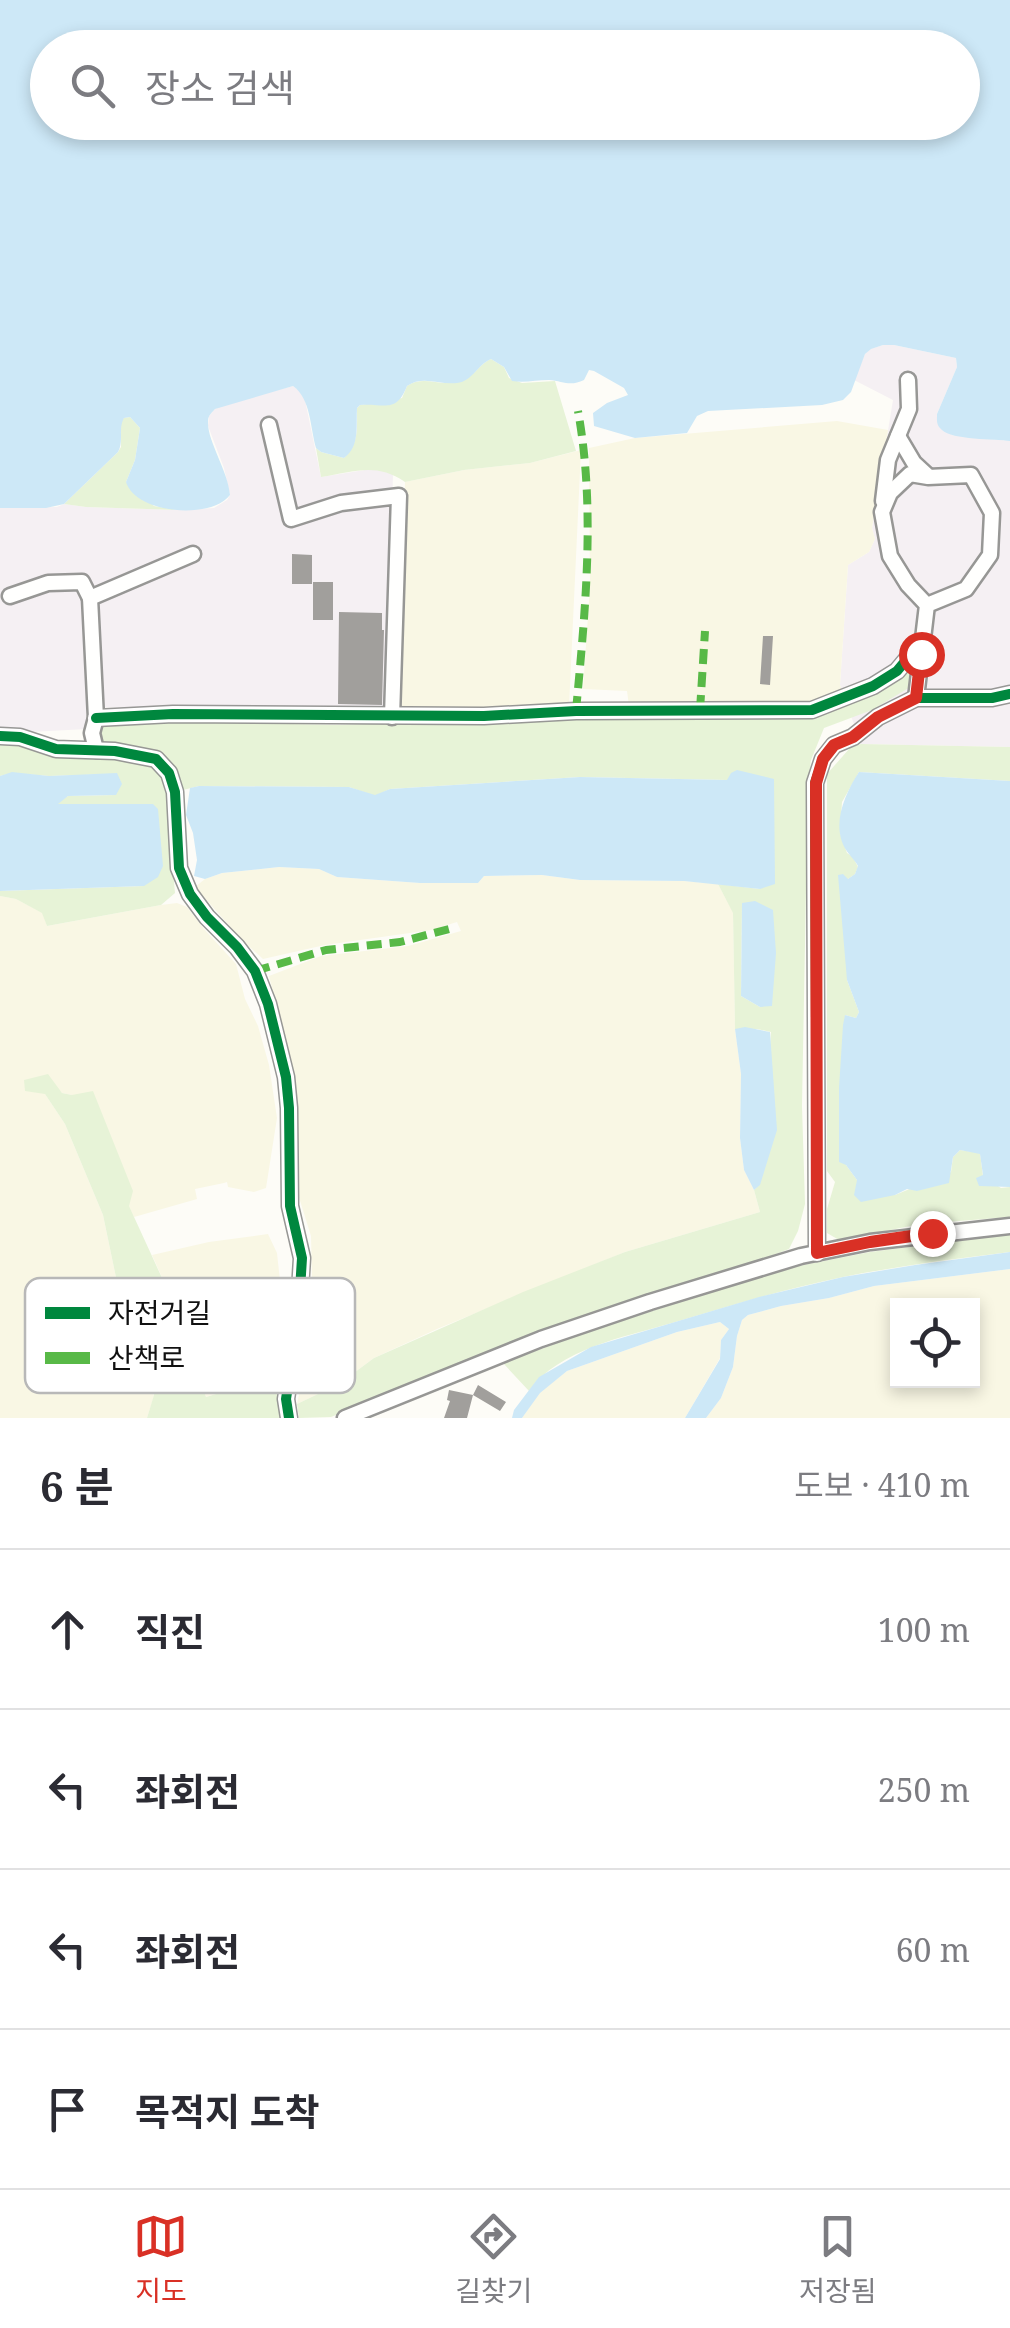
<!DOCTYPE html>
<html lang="ko">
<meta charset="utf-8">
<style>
body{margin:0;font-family:"Noto Serif","Noto Sans KR",serif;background:#f2f2f3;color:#2b2b33}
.controls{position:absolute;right:30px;bottom:30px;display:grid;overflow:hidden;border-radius:0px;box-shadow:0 5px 15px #0003}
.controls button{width:90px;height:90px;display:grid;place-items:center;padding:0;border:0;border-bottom:2px solid #e1e1e2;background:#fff;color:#2b2b33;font:50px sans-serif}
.stop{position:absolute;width:30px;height:30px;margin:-22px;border:8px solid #d93025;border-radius:50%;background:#fff}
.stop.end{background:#d93025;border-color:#fff;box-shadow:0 2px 10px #0008}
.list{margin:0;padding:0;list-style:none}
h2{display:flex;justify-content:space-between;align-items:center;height:130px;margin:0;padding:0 40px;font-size:42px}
h2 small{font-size:32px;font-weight:400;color:#7c7c81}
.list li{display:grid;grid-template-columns:65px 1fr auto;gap:30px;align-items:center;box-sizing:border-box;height:160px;padding:0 40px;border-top:2px solid #e1e1e2}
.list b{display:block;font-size:38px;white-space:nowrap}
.list em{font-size:32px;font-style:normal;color:#7c7c81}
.icon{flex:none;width:55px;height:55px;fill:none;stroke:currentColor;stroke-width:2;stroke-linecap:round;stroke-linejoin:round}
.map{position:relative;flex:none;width:1010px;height:1418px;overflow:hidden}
.search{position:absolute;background:#fff;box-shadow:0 5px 15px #0003;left:30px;right:30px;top:30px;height:110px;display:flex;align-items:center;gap:25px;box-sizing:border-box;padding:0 35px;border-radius:55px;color:#7c7c81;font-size:38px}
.sheet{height:770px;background:#fff}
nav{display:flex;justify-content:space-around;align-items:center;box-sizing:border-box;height:140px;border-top:2px solid #e1e1e2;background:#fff;font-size:28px;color:#7c7c81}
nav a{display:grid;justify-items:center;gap:5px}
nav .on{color:#d93025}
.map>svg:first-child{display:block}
</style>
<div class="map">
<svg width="1010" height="1418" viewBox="0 0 1010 1418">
<rect width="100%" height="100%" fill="#fdfcf7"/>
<g fill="#f5f0f3">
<path d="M883 345H894L956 358 957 367 937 414 952 435 1010 441V747L861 744 840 685 848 565 869 552 875 539 872 528 893 400 854 380 865 354 870 349Z"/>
<path d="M293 386 301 392 305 400 321 477 377 468 393 474 387 712 86 707 87 729 30 732 0 729V508L57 507 64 504 86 507 178 510 214 508 227 500 230 495 224 468 208 426 209 416 215 409 228 403Z"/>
</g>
<g fill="#f9f7e4" fill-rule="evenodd">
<path d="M837 421 888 430 872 528 875 539 869 552 848 565 840 685 844 696 821 703 629 706 627 691 583 689 590 587 589 448 635 438Z"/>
<path d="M581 450 569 707 400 713 405 482 464 470 530 463Z"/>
<path d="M279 867 319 869 337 877 420 883H478L484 876 542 875 580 880 684 881 718 884 733 912 735 1029 741 1074 740 1138 744 1170 754 1190 760 1212 625 1252 437 1329 374 1358 339 1384 297 1404 301 1386 303 1321 312 1279 311 1236 297 1191 298 1152 292 1067 269 976 321 956 408 946 461 931 457 922 431 930 325 945 263 959 241 939 195 887 205 879 222 873Z"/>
<path d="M0 896 16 899 43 913 47 926 161 905 177 903 187 907 204 929 236 964 245 999 258 1026 269 1065 277 1118 266 1188 254 1192 228 1187 227 1182 224 1183 195 1189 197 1199 134 1217 72 1095 62 1093 55 1086 45 1094 65 1124 103 1215 128 1335 154 1396 147 1418H0Z"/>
<path d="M268 1234 277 1253 282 1299 281 1333 275 1358 263 1380 206 1397 168 1291 152 1255 209 1242Z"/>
<path d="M1010 1269V1418H706L721 1398 733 1367 737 1336 742 1320 748 1315 781 1306 829 1298 874 1286ZM898 1306H972V1380H898Z"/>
<path d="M720 1322 729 1329 721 1340 720 1358 685 1418H522L539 1393 567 1371 677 1332Z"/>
</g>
<g fill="#e7f3d7" fill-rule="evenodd">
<path d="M491 359 504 367 509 378 522 383 555 381 576 451 530 463 464 470 405 482C376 462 354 472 321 477L316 448 321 452 344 458C359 444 357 428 357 408L360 405 402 398 407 386C423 375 438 386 456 382 475 378 476 366 491 359Z"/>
<path d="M130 417 140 428 135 460 126 482 154 506 178 510 86 507 64 504 118 452 121 447V421L124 418Z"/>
<path d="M916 654 912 686 872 710 824 728 811 760 808 782 802 1106 805 1204 798 1231 789 1249 747 1265 557 1325 331 1417 299 1418 297 1404 339 1384 374 1358 523 1292 625 1252 760 1212 754 1190 760 1184 771 1032 757 1029H735L733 913 718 884 760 889 728 780 580 777 390 789 375 796 349 787 199 786 179 791 171 763 151 751 103 744 99 734 100 726 107 723 144 721 339 725 542 718 802 716 859 696 906 672ZM742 904 760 1007 741 996Z"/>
<path d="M0 741 30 743 57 757 128 759 157 767 165 781 175 893 161 905 47 926 42 913 16 899 0 896V891L144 886 56 804 68 796 116 795 117 774 49 776 12 773 0 776Z"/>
<path d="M861 744 1010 747V781L859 772 842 802 840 833 847 853 853 857 858 867 855 874 848 879 847 980 859 1012 856 1018 845 1015 846 1165 857 1180 895 1195 951 1172 953 1157 960 1150 980 1153 983 1176 1001 1188 1010 1187V1217L921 1224 839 1240 827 1233V1209L835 1182 827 1171V774L850 748Z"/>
<path d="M48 1074 62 1093 72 1095 93 1091 133 1191 129 1206 168 1291 206 1397 263 1380 278 1385 280 1418H147L154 1395 128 1335 103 1215 65 1124 45 1094 25 1091 24 1080Z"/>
<path d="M1010 1234V1252C954 1259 898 1266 843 1277 785 1289 728 1306 672 1323 624 1337 559 1349 529 1391L503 1363 584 1333 783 1269 870 1252Z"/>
</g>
<g fill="#cde8f7" fill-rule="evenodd">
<path d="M0 0H1010V441C995 439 952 440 942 430 936 425 937 421 937 414L957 367 956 358 894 345H883L871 349 865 354 851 392 843 400 822 405 708 411 697 416 687 433 635 438 594 426 593 413 607 403 628 395 624 388 594 371 589 370 584 380C570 387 563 381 549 380 536 380 525 383 512 381L504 367 491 359C477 365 473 381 457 383 438 385 423 375 407 386 396 414 385 403 360 405L357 408C356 426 360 447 344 458L321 452 316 448C310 427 311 399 293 386L215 409C210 415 208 415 208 423 208 442 228 471 230 495 211 520 136 514 126 482L135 460 140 428 130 417 124 418C118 428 124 441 118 452L64 504 46 508H0ZM48 48H962V122H48Z"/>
<path d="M737 770 774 779 775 884 760 889 684 881 580 880 542 875 484 876 478 883H420L337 877 319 869 279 867 222 873 205 879 194 876 197 860 193 833 186 815 190 788 199 786 349 787 375 795 390 789 580 777 727 780 731 773Z"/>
<path d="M12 772 49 776 117 773 122 784 116 795 68 796 58 804H153L158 809 163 866 158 877 144 886 0 891V776Z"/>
<path d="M859 772 1010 781V1187L979 1186 976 1178 983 1175 980 1154 960 1150 953 1157 949 1183 917 1191 907 1189 895 1195 861 1202 854 1195 857 1180 846 1165 839 1162V1088L843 1025 845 1015 856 1018 859 1012 847 980 838 875 843 874 848 879 855 874 858 866C856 862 852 858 849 854 829 829 844 795 859 772Z"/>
<path d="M755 901 773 910 776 953 772 1006 760 1007 741 996 742 903Z"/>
<path d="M745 1027 770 1032 777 1130 760 1185 754 1190 744 1170 740 1138 741 1074 735 1029Z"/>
<path d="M1010 1252V1269L874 1286 829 1298 781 1306 748 1315 742 1320 737 1336 733 1367 721 1398 706 1418H685L720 1359 721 1340 729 1329 720 1322 677 1332 567 1371 540 1393 522 1418H512L514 1410 539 1377 591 1347 759 1297 843 1277 915 1265Z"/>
</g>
<g fill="#a19f9c">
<path d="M292 554 312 555V584H292Z"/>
<rect x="313" y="582" width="20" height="38"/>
<path d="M339 612 382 613V630H384L382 705 338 704Z"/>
<path d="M763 636H773L770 685 760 684Z"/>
<path d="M478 1385 506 1402 500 1411 473 1395 467 1418H444L450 1401 447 1400 449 1390 473 1395Z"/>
</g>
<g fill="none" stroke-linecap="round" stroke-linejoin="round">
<defs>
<g id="minor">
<path d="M269 425 291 519 341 503 399 496 392 717"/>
<path d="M898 436 914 463 928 476"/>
<path d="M883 501 888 460 909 409 908 380"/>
<path d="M10 596 48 583 82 582 90 598"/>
<path d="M916 698 927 605 966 589 990 555 992 513 971 475 928 477 910 474 890 493 882 512 890 556 908 585 927 605"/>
<path d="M96 718 173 714 484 716 576 711 812 710 873 686 897 671 923 640"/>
<path d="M0 736 20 737 56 749 115 751 156 759 169 773 175 792 179 868 190 894 207 917 237 947 255 971 268 1004 286 1077 289 1108 290 1206 302 1258 298 1322 286 1399 289 1418"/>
<path d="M96 750 92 733 96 718 90 598 193 554"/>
<path d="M817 1253 815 783 823 759 834 745 853 737 878 717 916 698H992L1010 694"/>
<path d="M345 1418 541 1339 650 1302 801 1256 870 1242 1010 1226"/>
</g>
</defs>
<use href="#minor" stroke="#979795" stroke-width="19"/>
<use href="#minor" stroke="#fffffe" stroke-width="14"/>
<g stroke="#58b947" stroke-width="8" stroke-dasharray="15 8" stroke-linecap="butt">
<path d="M700 710 705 631"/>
<path d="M576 711C585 612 596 510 578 411"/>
<path d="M255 971 326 950 400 942 453 928"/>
</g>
<defs>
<g id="cycleway">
<path d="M96 718 173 714 484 716 576 711 812 710 873 686 897 671 923 640"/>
<path d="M0 736 20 737 56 749 115 751 156 759 169 773 175 792 179 868 190 894 207 917 237 947 255 971 268 1004 286 1077 289 1108 290 1206 302 1258 298 1322 286 1399 289 1418"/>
<path d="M817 1253 815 783 823 759 834 745 853 737 878 717 916 698H992L1010 694"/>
</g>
</defs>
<use href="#cycleway" stroke="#fff" stroke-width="16"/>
<use href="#cycleway" stroke="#00873e" stroke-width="10"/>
</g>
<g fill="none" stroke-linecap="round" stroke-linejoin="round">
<path stroke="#d93025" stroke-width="12" d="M921 654 916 698 878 717 853 737 834 745 823 759 816 783 817 1253 870 1242 932 1233"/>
</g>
<rect x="25" y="1278" width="330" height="115" rx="15" fill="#fff" stroke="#b8b8b8" stroke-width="2.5"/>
<rect x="45" y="1307" width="45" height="12" fill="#00873e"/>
<rect x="45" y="1352" width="45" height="12" fill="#58b947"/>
<g font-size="28" fill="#111">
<text x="108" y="1323">자전거길</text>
<text x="108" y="1368">산책로</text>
</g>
</svg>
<div class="controls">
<button><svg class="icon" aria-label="locate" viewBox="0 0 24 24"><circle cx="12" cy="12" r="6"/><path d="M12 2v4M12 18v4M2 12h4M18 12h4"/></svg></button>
</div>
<div class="stop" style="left:921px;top:654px"></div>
<div class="stop end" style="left:932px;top:1233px"></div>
<div class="search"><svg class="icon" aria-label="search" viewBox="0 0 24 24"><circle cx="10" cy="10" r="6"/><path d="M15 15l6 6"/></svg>장소 검색</div>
</div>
<section class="sheet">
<h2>6 분<small>도보 · 410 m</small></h2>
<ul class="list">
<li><svg class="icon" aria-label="ahead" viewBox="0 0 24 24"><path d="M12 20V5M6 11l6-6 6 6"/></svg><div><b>직진</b></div><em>100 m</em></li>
<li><svg class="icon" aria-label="left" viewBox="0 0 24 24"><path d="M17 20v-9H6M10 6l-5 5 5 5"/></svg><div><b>좌회전</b></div><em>250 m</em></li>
<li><svg class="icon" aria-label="left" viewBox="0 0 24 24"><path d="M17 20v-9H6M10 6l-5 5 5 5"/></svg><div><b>좌회전</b></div><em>60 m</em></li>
<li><svg class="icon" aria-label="arrive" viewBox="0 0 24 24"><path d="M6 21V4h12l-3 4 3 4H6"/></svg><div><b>목적지 도착</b></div></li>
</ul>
</section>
<nav>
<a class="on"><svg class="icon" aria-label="map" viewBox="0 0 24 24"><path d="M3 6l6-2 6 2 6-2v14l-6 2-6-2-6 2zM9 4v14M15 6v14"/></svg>지도</a>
<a><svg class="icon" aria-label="directions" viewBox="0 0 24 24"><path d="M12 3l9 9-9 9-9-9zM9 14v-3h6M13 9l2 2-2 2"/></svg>길찾기</a>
<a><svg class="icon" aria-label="saved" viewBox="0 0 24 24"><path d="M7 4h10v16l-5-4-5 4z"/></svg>저장됨</a>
</nav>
